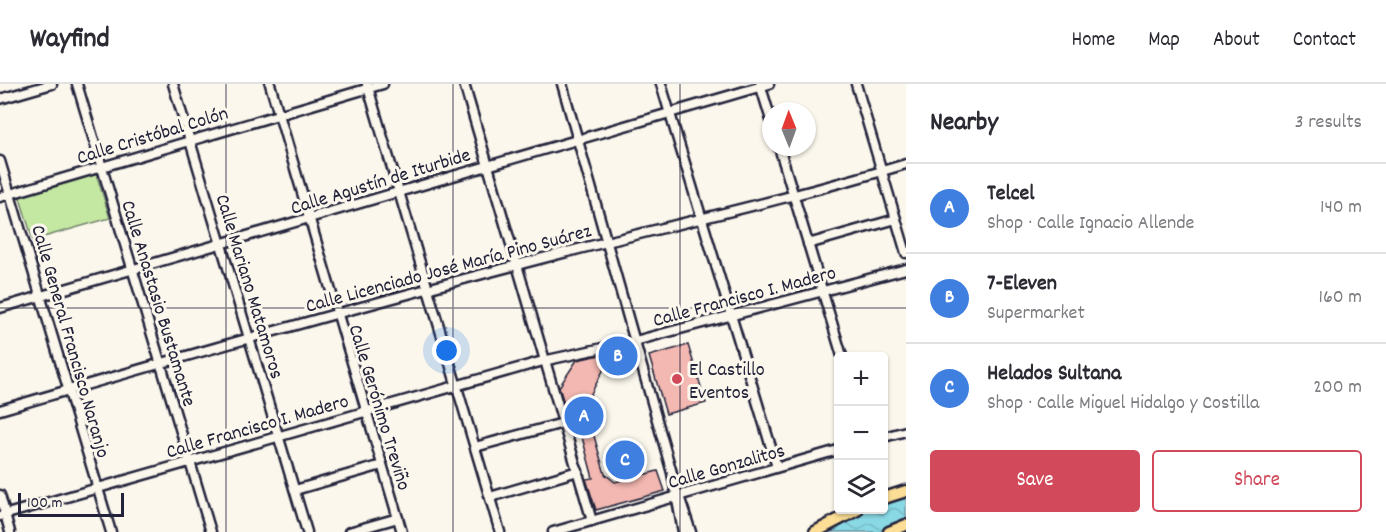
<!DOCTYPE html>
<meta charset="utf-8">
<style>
body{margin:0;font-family:Dekko,sans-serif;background:#f2f2f3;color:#2b2b33}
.controls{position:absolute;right:18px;bottom:18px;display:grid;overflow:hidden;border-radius:6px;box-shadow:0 2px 4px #0004}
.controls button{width:54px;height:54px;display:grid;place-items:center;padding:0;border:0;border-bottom:2px solid #e1e1e2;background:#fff;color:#2b2b33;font:30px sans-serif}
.compass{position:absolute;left:762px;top:18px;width:54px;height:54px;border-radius:50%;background:#fff;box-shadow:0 2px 4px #0004;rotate:359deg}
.scale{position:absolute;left:18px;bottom:15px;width:106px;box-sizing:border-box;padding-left:6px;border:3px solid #22223b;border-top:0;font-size:16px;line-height:21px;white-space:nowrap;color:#22223b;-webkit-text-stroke:4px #fbf7ec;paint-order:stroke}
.you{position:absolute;left:447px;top:267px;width:21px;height:21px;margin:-15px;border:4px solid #fff;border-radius:50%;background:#1a73e8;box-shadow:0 0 0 9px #1a73e833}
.badge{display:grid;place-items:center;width:39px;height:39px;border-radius:50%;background:#d1495b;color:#fff;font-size:20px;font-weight:700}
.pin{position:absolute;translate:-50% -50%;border:3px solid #fff;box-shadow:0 2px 6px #0006}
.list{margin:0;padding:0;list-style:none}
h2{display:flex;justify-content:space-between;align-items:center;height:78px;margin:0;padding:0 24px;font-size:26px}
h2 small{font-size:20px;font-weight:400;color:#7c7c81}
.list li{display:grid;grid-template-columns:39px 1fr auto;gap:18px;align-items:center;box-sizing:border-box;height:90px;padding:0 24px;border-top:2px solid #e1e1e2}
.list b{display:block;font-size:22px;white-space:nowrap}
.list p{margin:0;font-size:20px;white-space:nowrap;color:#7c7c81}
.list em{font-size:20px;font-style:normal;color:#7c7c81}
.actions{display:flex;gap:12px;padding:18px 24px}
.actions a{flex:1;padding:14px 0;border:2px solid #d1495b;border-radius:6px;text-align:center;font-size:21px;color:#d1495b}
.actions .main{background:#d1495b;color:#fff}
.icon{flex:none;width:33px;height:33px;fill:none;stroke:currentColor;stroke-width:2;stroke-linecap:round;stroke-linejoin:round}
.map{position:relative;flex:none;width:906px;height:448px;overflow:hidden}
header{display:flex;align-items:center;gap:36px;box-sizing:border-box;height:84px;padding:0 30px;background:#fff;border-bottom:2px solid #e1e1e2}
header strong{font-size:28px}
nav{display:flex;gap:33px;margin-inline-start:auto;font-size:21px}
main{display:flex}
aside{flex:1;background:#fff}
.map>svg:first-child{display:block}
</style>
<header>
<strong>Wayfind</strong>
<nav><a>Home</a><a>Map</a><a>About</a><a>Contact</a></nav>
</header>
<main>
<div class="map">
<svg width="906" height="448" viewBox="0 0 906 448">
<defs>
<pattern id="water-waves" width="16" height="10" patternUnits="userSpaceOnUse" patternTransform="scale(1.5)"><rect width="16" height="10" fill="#89d9e5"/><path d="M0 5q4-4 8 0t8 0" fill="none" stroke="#76bac5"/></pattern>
</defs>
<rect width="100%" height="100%" fill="#fbf7ec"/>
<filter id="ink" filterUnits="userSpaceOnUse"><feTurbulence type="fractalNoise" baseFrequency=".0167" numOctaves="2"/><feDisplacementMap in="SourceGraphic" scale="12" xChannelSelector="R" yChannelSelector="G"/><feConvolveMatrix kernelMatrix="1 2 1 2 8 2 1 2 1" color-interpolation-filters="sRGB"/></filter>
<g filter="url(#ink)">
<path fill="#c4e8a2" stroke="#73856e" stroke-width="1.5" d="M96 89 110 134 33 156 19 111Z"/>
<path fill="url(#water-waves)" stroke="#6090a1" stroke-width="1.5" d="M906 407V441L889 448H815L857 426H884V414Z"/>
<g fill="#f3b8b1" stroke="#22223b" stroke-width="1.5">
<path d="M688 261 706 319 666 330 649 272Z"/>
<path d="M623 266 627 279 604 285 585 321 605 390 615 398 658 387 665 407 596 426 586 395 593 394 575 327 567 329 559 303 577 276Z"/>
</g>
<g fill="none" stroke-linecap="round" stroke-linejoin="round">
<defs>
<g id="minor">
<path d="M77 0 211 448"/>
<path d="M173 0 307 448"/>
<path d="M270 0 402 448"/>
<path d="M367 0 500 448"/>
<path d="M464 0 592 437"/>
<path d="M562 0 672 389 683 448"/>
<path d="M661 0 777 383"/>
<path d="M760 0 771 36"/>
<path d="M856 0 906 169"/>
<path d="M0 15 52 0"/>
<path d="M779 63 842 272"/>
<path d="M0 77 111 448"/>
<path d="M0 113 383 0"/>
<path d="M808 160 896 135"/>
<path d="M0 224 769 0"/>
<path d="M0 326C171 276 341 227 513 182 644 147 776 119 906 80"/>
<path d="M884 353 906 347"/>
<path d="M475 363 563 339"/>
<path d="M295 406 382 381"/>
<path d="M678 409 691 448"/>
<path d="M0 411 10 448"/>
<path d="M490 413 578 387"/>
<path d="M0 432 543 277 635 257 906 185"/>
<path d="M349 448 398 434"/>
<path d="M553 448 838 366"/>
</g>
<g id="major">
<path d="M884 414 906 407"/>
<path d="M815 448 857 426"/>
<path d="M889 448 906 441"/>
</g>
</defs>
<use href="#minor" stroke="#22223b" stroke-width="13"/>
<use href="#major" stroke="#22223b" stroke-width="15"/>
<use href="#minor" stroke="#fbf7ec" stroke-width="8"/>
<use href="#major" stroke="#fcde96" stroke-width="10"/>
</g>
</g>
<path fill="none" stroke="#22223b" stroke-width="1.5" stroke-opacity="0.55" d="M226 0V448M453 0V448M680 0V448M0 224H906"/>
<circle fill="#d1495b" stroke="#fbf7ec" stroke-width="2" cx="677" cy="295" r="6"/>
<g text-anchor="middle" stroke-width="6" stroke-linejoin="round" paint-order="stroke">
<g font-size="20" fill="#22223b" stroke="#fbf7ec">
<text transform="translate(152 50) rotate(-17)" y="7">Calle Cristóbal Colón</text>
<text transform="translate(380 96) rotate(-17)" y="7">Calle Agustín de Iturbide</text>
<text transform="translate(448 183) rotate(-15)" y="7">Calle Licenciado José María Pino Suárez</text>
<text transform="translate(251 202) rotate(73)" y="7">Calle Mariano Matamoros</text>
<text transform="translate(744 211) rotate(-15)" y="7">Calle Francisco I. Madero</text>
<text transform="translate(160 219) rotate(73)" y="7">Calle Anastasio Bustamante</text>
<text transform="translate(72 257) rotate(74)" y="7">Calle General Francisco Naranjo</text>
<text transform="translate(381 323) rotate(73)" y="7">Calle Gerónimo Treviño</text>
<text transform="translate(257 341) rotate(-16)" y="7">Calle Francisco I. Madero</text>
<text transform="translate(726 381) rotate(-16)" y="7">Calle Gonzalitos</text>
</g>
<g font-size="20" fill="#22223b" stroke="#fbf7ec" text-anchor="start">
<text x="689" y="291">El Castillo<tspan x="689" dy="23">Eventos</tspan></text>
</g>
</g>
</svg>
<div class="controls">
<button>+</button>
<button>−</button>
<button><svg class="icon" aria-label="layers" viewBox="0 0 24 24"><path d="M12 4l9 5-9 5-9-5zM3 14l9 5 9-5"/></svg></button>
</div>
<svg class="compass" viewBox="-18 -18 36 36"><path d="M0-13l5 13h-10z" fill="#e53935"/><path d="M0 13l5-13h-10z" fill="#7c7c81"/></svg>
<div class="scale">100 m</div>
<div class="you"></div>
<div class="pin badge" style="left:584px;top:332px;background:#3f7fe0">A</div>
<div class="pin badge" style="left:618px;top:272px;background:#3f7fe0">B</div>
<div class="pin badge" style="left:625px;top:376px;background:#3f7fe0">C</div>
</div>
<aside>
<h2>Nearby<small>3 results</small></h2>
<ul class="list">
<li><span class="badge" style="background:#3f7fe0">A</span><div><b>Telcel</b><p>Shop · Calle Ignacio Allende</p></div><em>140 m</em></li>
<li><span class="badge" style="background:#3f7fe0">B</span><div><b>7-Eleven</b><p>Supermarket</p></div><em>160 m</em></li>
<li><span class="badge" style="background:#3f7fe0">C</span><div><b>Helados Sultana</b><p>Shop · Calle Miguel Hidalgo y Costilla</p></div><em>200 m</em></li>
</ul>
<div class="actions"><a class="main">Save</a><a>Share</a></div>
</aside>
</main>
